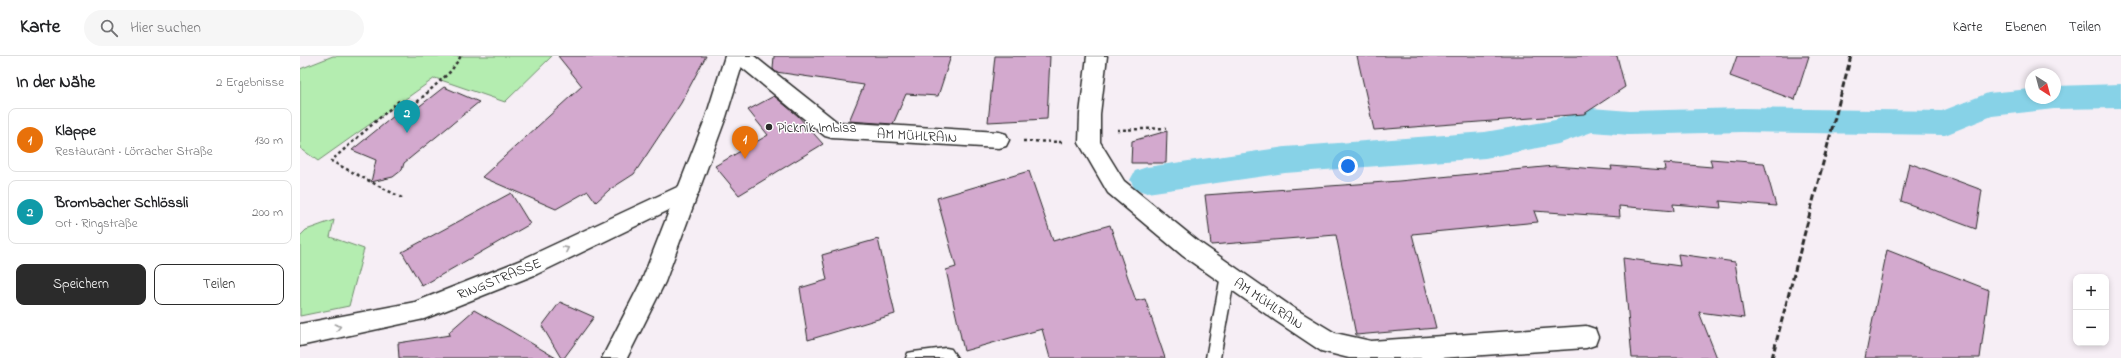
<!DOCTYPE html>
<html lang="de">
<meta charset="utf-8">
<style>
body{margin:0;font-family:"Indie Flower",sans-serif;background:#f6f6f6;color:#202124}
.controls{position:absolute;right:12px;bottom:12px;display:grid;overflow:hidden;border-radius:8px;box-shadow:0 2px 6px #0003}
.controls button{width:36px;height:36px;display:grid;place-items:center;padding:0;border:0;border-bottom:1px solid #e0e0e0;background:#fff;color:#202124;font:20px sans-serif}
.compass{position:absolute;left:1725px;top:12px;width:36px;height:36px;border-radius:50%;background:#fff;box-shadow:0 2px 6px #0003;rotate:144deg}
.you{position:absolute;left:1048px;top:110px;width:14px;height:14px;margin:-10px;border:3px solid #fff;border-radius:50%;background:#1a73e8;box-shadow:0 0 0 6px #1a73e833}
.badge{display:grid;place-items:center;width:26px;height:26px;border-radius:50%;background:#2b2b2b;color:#fff;font-size:13px;font-weight:700}
.pin{position:absolute;translate:-50% -33px;filter:drop-shadow(0 1px 2px #0008)}
.pin::after{content:'';position:absolute;top:21px;width:14px;height:12px;background:inherit;clip-path:polygon(0 0,100% 0,50% 100%)}
.list{margin:0;padding:0;list-style:none}
h2{display:flex;justify-content:space-between;align-items:center;height:52px;margin:0;padding:0 16px;font-size:17px}
h2 small{font-size:13px;font-weight:400;color:#757577}
.list li{display:grid;grid-template-columns:26px 1fr auto;gap:12px;align-items:center;box-sizing:border-box;height:64px;margin:0 8px 8px;padding:0 8px;border:1px solid #e0e0e0;border-radius:8px}
.list b{display:block;font-size:15px;white-space:nowrap}
.list p{margin:0;font-size:13px;white-space:nowrap;color:#757577}
.list em{font-size:13px;font-style:normal;color:#757577}
.actions{display:flex;gap:8px;padding:12px 16px}
.actions a{flex:1;padding:9px 0;border:1px solid #2b2b2b;border-radius:8px;text-align:center;font-size:14px;color:#2b2b2b}
.actions .main{background:#2b2b2b;color:#fff}
.icon{flex:none;width:22px;height:22px;fill:none;stroke:currentColor;stroke-width:2;stroke-linecap:round;stroke-linejoin:round}
.map{position:relative;flex:none;width:1821px;height:302px;overflow:hidden}
header{display:flex;align-items:center;gap:24px;box-sizing:border-box;height:56px;padding:0 20px;background:#fff;border-bottom:1px solid #e0e0e0}
header strong{font-size:19px}
nav{display:flex;gap:22px;margin-inline-start:auto;font-size:14px}
.search{width:280px;height:36px;background:#f6f6f6;display:flex;align-items:center;gap:10px;box-sizing:border-box;padding:0 14px;border-radius:22px;color:#757577;font-size:15px}
main{display:flex}
aside{flex:1;background:#fff}
.map>svg:first-child{display:block}
</style>
<header>
<strong>Karte</strong>
<div class="search"><svg class="icon" aria-label="search" viewBox="0 0 24 24"><circle cx="10" cy="10" r="6"/><path d="M15 15l6 6"/></svg>Hier suchen</div>
<nav><a>Karte</a><a>Ebenen</a><a>Teilen</a></nav>
</header>
<main>
<aside>
<h2>In der Nähe<small>2 Ergebnisse</small></h2>
<ul class="list">
<li><span class="badge" style="background:#e8710a">1</span><div><b>Klappe</b><p>Restaurant · Lörracher Straße</p></div><em>130 m</em></li>
<li><span class="badge" style="background:#0f9aa8">2</span><div><b>Brombacher Schlössli</b><p>Ort · Ringstraße</p></div><em>200 m</em></li>
</ul>
<div class="actions"><a class="main">Speichern</a><a>Teilen</a></div>
</aside>
<div class="map">
<svg width="1821" height="302" viewBox="0 0 1821 302">
<rect width="100%" height="100%" fill="#f6eef5"/>
<filter id="ink" filterUnits="userSpaceOnUse"><feTurbulence type="fractalNoise" baseFrequency=".025" numOctaves="2"/><feDisplacementMap in="SourceGraphic" scale="8" xChannelSelector="R" yChannelSelector="G"/><feConvolveMatrix kernelMatrix="1 2 1 2 8 2 1 2 1" color-interpolation-filters="sRGB"/></filter>
<g filter="url(#ink)">
<g fill="#b4edb0" stroke="#708c6e">
<path d="M33 0H252L205 46 135 22 18 105 0 92V13Z"/>
<path d="M34 164 30 181 64 193 49 250 0 260V180L6 174Z"/>
</g>
<g fill="none" stroke-linecap="round" stroke-linejoin="round">
<path fill="#87d2e7" fill-rule="evenodd" d="M1821 28V52L1754 53 1692 60 1645 79 1442 76 1330 79 1292 76 1258 88 1185 102 985 117 847 137 835 133 830 124 835 115 847 111 985 91 1185 76 1255 64 1291 52 1330 55 1442 52 1642 55 1688 37 1731 33V42H1755V30Z"/>
</g>
<g fill="#d3a9ce" stroke="#2b2b2b">
<path d="M258 0H406L381 47 334 118 309 134 296 146 288 135 256 153 182 121 282 30Z"/>
<path d="M474 0H651L638 40 606 38 593 68 549 65 564 29 476 16 473 13Z"/>
<path d="M695 0H750L747 63 688 66Z"/>
<path d="M1057 0H1317L1325 31 1284 58 1074 74Z"/>
<path d="M1437 0H1509L1495 44 1430 20Z"/>
<path d="M144 31 179 46 104 107 102 114 93 121 71 126 76 104 52 94 100 55 107 60Z"/>
<path d="M474 40 498 60 523 88 439 139 415 110 468 79 448 54Z"/>
<path d="M867 75 866 107H831L832 85Z"/>
<path d="M1410 103 1464 107 1476 150 1420 145 1421 152 1373 148 1374 155 1319 150 1320 161 1234 155 1238 166 1112 178 1136 272 1056 279 1036 179 911 189 905 139 1099 125 1254 110 1312 114 1311 110 1365 114 1364 107 1412 111Z"/>
<path d="M1609 107 1682 134 1676 173 1601 145Z"/>
<path d="M729 115 753 185 810 169 836 245 845 243 865 302H750L742 273 664 295 646 214 656 211 637 142Z"/>
<path d="M211 137 230 168 122 230 102 196Z"/>
<path d="M578 183 595 258 508 284 500 232 527 224 522 199Z"/>
<path d="M1587 194 1689 234 1680 302H1565Z"/>
<path d="M1378 198 1435 206 1444 262 1399 256 1417 302H1332L1323 202 1380 210Z"/>
<path d="M260 246 294 261 264 302H261L242 270Z"/>
<path d="M174 254 211 275 256 302H99L98 287 150 279 149 276Z"/>
</g>
<g fill="none" stroke-linecap="round" stroke-linejoin="round">
<defs>
<g id="service">
<path d="M928 213 933 215 935 219 920 302H906L921 219 923 215Z"/>
<path d="M646 292 651 293 657 302H606L608 297 613 296Z"/>
</g>
<g id="minor">
<path d="M431 0H454L537 66 699 76 706 78 709 84 706 90 699 92 532 82 525 80 434 5Z"/>
<path d="M787 0H807L800 58V86L824 125 899 186 992 251 1035 277 1071 285 1286 270 1295 273 1298 281 1295 289 1286 292 1140 302H1049L1021 295 976 265 883 200 808 137 779 87 780 58Z"/>
<path d="M388 126 396 129 399 135 396 141 237 218 124 263 0 290V268L115 246 221 204Z"/>
</g>
<path id="secondary" d="M425 0H445L426 61 365 226 327 302H302L342 224 406 61Z"/>
</defs>
<use href="#service" stroke="#2b2b2b" stroke-width="3"/>
<use href="#minor" stroke="#2b2b2b" stroke-width="3"/>
<use href="#secondary" stroke="#2b2b2b" stroke-width="3"/>
<g stroke="#2b2b2b" stroke-width="2.5" stroke-dasharray="3 3" stroke-linecap="butt">
<path d="M104 58 151 15 161 0"/>
<path d="M817 74 866 72"/>
<path d="M723 85 762 86"/>
<path d="M102 142 31 105 100 44 113 49"/>
</g>
<use href="#service" fill="#fff" fill-rule="evenodd"/>
<use href="#minor" fill="#fff" fill-rule="evenodd"/>
<use href="#secondary" fill="#fff" fill-rule="evenodd"/>
<path stroke="#2b2b2b" stroke-width="3" stroke-dasharray="6 3" stroke-linecap="butt" d="M1472 302 1551 0"/>
</g>
<defs><path id="oneway-chevron" d="M-2-3.5L2.5 0L-2 3.5" fill="none" stroke-width="1.6" stroke-linecap="round" stroke-linejoin="round"/></defs>
<g stroke="#a0a0a0">
<use href="#oneway-chevron" transform="translate(266 193) rotate(-26)"/>
<use href="#oneway-chevron" transform="translate(38 271) rotate(-12)"/>
</g>
</g>
<circle fill="#2b2b2b" stroke="#fff" stroke-width="1.5" cx="469" cy="71" r="4"/>
<g text-anchor="middle" stroke-width="3" stroke-linejoin="round" paint-order="stroke">
<g font-size="14" fill="#2b2b2b" stroke="#fff" text-anchor="start">
<text x="477" y="76">Picknik Imbiss</text>
</g>
<g font-size="14" fill="#2b2b2b" stroke="#fff">
<text transform="translate(617 79) rotate(3)" y="5">AM MÜHLRAIN</text>
<text transform="translate(199 222) rotate(-22)" y="5">RINGSTRASSE</text>
<text transform="translate(969 247) rotate(34)" y="5">AM MÜHLRAIN</text>
</g>
</g>
</svg>
<div class="controls">
<button>+</button>
<button>−</button>
</div>
<svg class="compass" viewBox="-18 -18 36 36"><path d="M0-13l5 13h-10z" fill="#e53935"/><path d="M0 13l5-13h-10z" fill="#757577"/></svg>
<div class="you"></div>
<div class="pin badge" style="left:445px;top:103px;background:#e8710a">1</div>
<div class="pin badge" style="left:107px;top:77px;background:#0f9aa8">2</div>
</div>
</main>
